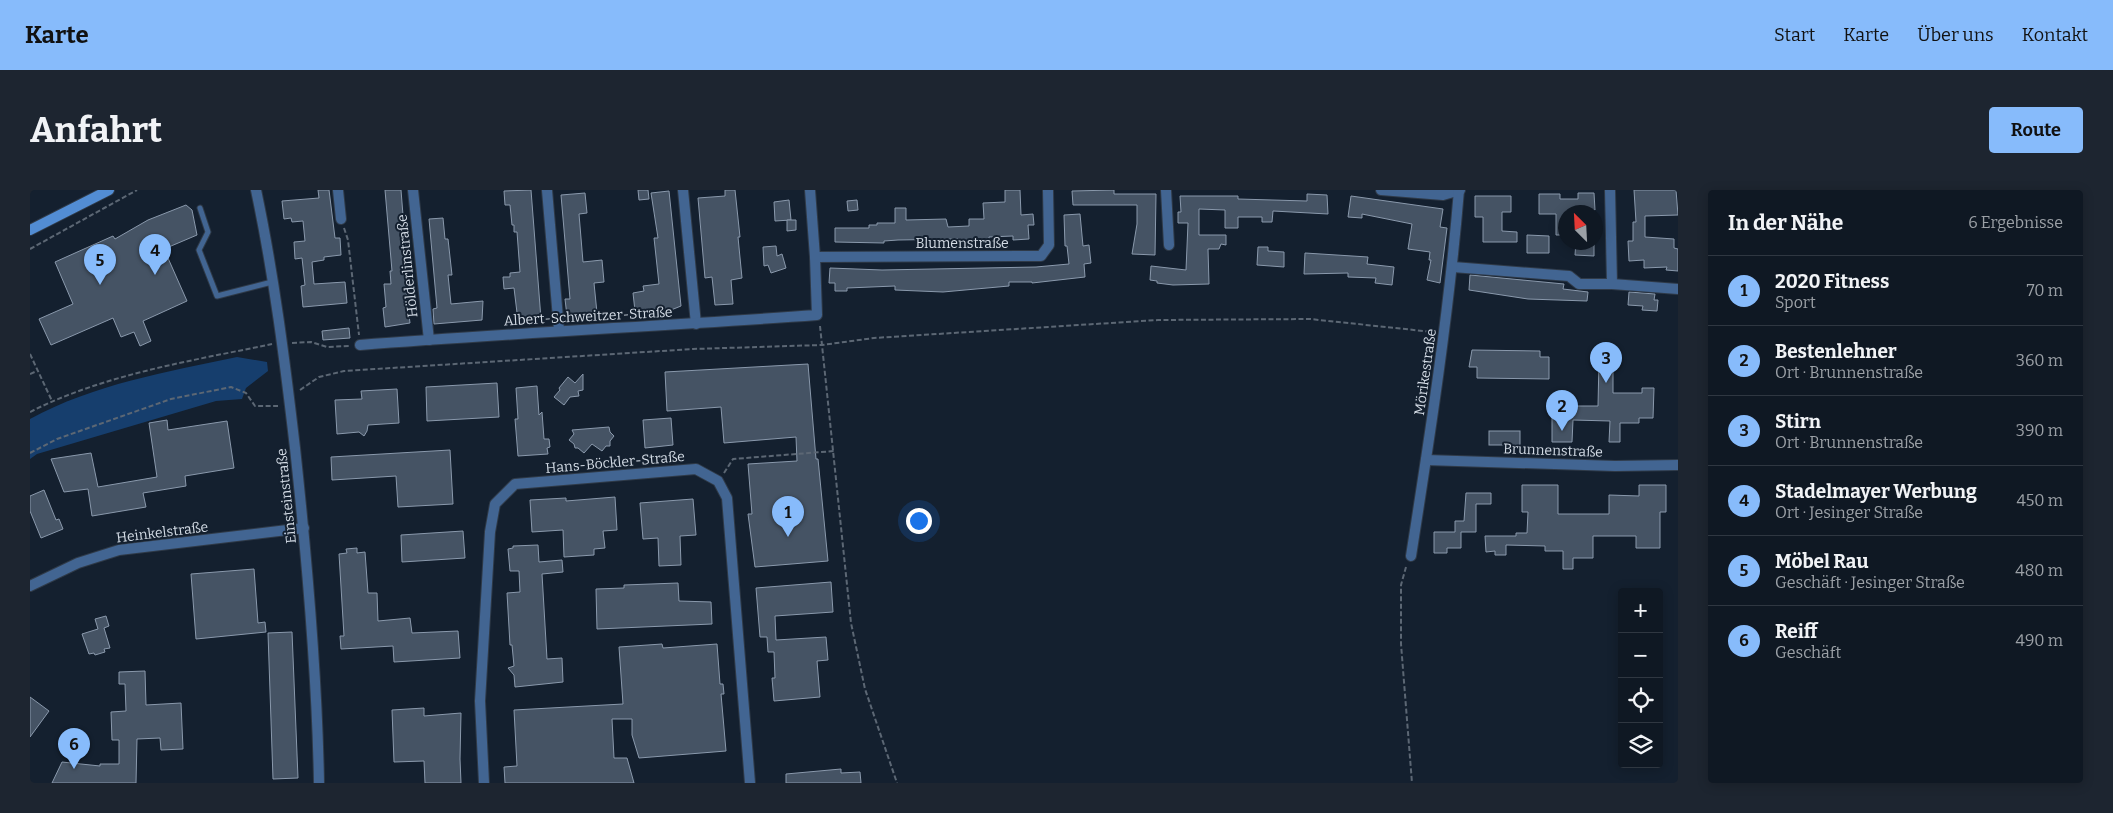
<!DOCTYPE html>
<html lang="de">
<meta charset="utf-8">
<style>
body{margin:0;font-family:Bitter,serif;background:#1d2530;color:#f1f3f6}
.controls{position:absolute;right:15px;bottom:15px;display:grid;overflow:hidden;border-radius:5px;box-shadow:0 2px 12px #0003}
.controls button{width:45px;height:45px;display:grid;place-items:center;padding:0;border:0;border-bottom:1px solid #2f3741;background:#0f1823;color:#f1f3f6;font:25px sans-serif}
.compass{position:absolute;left:1528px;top:15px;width:45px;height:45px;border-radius:50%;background:#0f1823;box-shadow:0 2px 12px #0003;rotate:336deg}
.you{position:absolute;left:888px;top:330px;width:18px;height:18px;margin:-12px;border:4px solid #fff;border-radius:50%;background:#1a73e8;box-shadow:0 0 0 8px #1a73e833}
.badge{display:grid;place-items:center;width:32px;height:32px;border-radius:50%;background:#87bbfb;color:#111;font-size:16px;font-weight:700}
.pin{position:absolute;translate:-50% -41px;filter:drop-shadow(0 1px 2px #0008)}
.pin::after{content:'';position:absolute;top:26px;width:18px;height:15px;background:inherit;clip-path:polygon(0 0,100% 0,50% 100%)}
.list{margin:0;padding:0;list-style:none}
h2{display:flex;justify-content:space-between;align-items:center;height:65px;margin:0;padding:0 20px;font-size:21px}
h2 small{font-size:16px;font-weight:400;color:#9ba0a6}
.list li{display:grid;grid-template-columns:32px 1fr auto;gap:15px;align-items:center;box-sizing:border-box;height:70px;padding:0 20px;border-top:1px solid #2f3741}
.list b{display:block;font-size:19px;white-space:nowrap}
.list p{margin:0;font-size:16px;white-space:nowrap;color:#9ba0a6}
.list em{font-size:16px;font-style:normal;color:#9ba0a6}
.icon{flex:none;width:28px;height:28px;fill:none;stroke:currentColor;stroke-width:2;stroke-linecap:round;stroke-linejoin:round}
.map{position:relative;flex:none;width:1648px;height:593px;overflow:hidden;border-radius:5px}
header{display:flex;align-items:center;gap:30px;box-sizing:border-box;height:70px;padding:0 25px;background:#87bbfb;color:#111}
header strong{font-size:24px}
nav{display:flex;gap:28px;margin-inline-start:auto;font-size:18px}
.intro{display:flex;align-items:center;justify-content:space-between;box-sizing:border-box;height:120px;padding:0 30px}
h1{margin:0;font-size:35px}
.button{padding:12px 22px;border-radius:5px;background:#87bbfb;color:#111;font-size:18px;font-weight:700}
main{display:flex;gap:30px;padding:0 30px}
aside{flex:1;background:#0f1823;border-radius:5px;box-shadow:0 2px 12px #0003}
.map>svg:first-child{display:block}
</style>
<header>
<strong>Karte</strong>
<nav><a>Start</a><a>Karte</a><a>Über uns</a><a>Kontakt</a></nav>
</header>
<div class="intro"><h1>Anfahrt</h1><a class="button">Route</a></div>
<main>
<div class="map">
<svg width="1648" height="593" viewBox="0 0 1648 593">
<rect width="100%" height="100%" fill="#14202f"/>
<path fill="#163e6d" d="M207 167 237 172 238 181 216 198 212 209 186 211 7 264 0 269V229C64 194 137 182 207 167Z"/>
<g fill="#455364" stroke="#8a99ac">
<path d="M288 0H299L305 48H310L311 65 294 67V70L282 72 284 94 315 92 317 113 273 117 271 96 275 95 272 68 265 69 264 52 275 51 273 31 262 32 261 28 254 29 252 11 289 8Z"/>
<path d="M355 0H371L379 101H376L380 133 355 137 353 118 356 117 354 94H361L360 81H362Z"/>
<path d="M501 0 511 129 488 131 484 98 474 99 473 87H480V83L490 82 487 42H484V35H482L480 15H475L474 1Z"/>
<path d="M608 0H618L619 9 609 10Z"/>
<path d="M695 0H705L710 47H708L712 88 701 90 703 114 685 115 682 87 675 88 668 8 695 6Z"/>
<path d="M975 0H990L991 25 1003 24 1004 35H998L999 49 983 50V46L959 47V51L928 52V49L868 50 854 51V53L805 52V38H839V35H847V33H865V18H876V30L916 29 918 37 939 36V29H954L953 13 975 12Z"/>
<path d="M1084 0V4H1126L1125 65 1102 64 1107 34V15H1043L1042 1Z"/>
<path d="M1604 0H1646L1648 25 1615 26V47L1644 49V58L1648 59V81L1636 80 1637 77 1614 78V70L1599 71 1598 51H1603V32H1606Z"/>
<path d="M639 1 651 116 636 122 624 119 605 121 603 103 614 101 613 96 629 94 624 48H628L621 3Z"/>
<path d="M555 3 557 23 549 24 553 72 572 70 574 92 564 93 567 123 537 126 535 109H540L531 5Z"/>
<path d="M1548 3H1564L1565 20 1536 21V45H1526V24H1509V4H1530V9H1548Z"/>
<path d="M1277 4 1297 5 1298 24 1243 21 1242 32H1232V27H1208V38H1195V20L1169 19V45H1196V55L1191 54 1189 59H1178L1179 94 1143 95 1127 93V91L1120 90 1121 76 1156 80 1158 33H1148V22H1151L1150 6H1208V9L1277 11Z"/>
<path d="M1321 6 1413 19 1410 37 1417 38 1410 93 1397 90 1401 70H1399L1400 62 1378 59 1382 34 1332 24V28L1318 27Z"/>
<path d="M1445 6H1481V22H1472V41L1487 42V52H1453V27H1445Z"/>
<path d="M759 10 761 30 745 31 744 12Z"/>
<path d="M827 10 828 20 818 21 817 11Z"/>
<path d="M156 15 162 20 167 45 134 59 157 111 113 131 121 151 110 156 104 142 91 147 83 128 21 155 9 129 43 114 25 72 83 46 85 49 118 30Z"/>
<path d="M1050 24 1053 56 1059 55 1061 73 1054 74 1055 87 1002 93V92H979V96L913 102 865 100V96L817 98V101H805V93H799L800 78 852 80 1006 77 1039 74 1037 56H1035L1034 25Z"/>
<path d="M413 28 415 49H418L422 85H418L421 114 453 111 452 130 404 134 403 119 407 118 399 29Z"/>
<path d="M757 30H766V40L757 41Z"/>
<path d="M1497 45 1519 46V63H1497Z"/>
<path d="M1546 52H1564V66L1545 65Z"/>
<path d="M746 56 747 66 752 64 756 78 741 83 738 75 734 76 733 57Z"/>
<path d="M1228 57H1238V61L1254 62V77L1227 75Z"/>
<path d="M1275 63 1338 67 1337 74 1364 77 1362 95 1345 93 1346 88 1318 87V83L1274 84Z"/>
<path d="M1440 85 1534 94 1533 99 1558 102 1557 111 1498 109 1439 100Z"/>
<path d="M1599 102 1625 104 1624 110H1628L1627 121 1612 120 1613 116 1598 115Z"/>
<path d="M319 138 320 148 293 150 292 141Z"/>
<path d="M1442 160 1510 161V167H1519V189L1447 188V177H1439Z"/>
<path d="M1569 170 1583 171V203H1612V198H1624L1623 228H1609V233H1590V252H1579L1580 231 1543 230 1542 252H1522V216H1568Z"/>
<path d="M778 174 786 269H788L798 371 725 377 718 324H722L718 274 767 271 766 247 694 253 691 217 637 221 635 182Z"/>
<path d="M553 184V200L548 201 549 206 540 207 534 215 524 207 530 200 529 198 538 187 545 193Z"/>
<path d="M467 193 469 227 397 231 396 197Z"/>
<path d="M507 196 509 225 512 222 514 249H519L520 257 517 258 518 264 488 266 485 229H488L486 198Z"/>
<path d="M367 199 369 233 338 235 337 241 334 246 329 242 307 244 305 210 332 209 331 201Z"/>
<path d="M641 228 643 255 615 258 613 230Z"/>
<path d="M137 230 138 240 197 231 204 278 155 286 156 296 113 303 116 317 62 326 58 299 34 302 21 269 61 263 68 297 127 287 119 233Z"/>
<path d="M579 237 580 242 584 246 580 251V256H576L572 261 562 254 554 263 548 258H545L544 254 539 250 544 244 542 240Z"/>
<rect x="1459" y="241" width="31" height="14"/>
<path d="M420 260 423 314 368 317 366 286 302 290 301 267Z"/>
<path d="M1492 295H1528V324H1579V305L1609 306V295H1636V322H1630V358H1606V346H1563V368H1543V379H1533V361H1515V356L1476 355V365H1465V361L1456 362 1455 346H1486V343H1497L1498 322H1492Z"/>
<path d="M14 300 26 330 29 329 33 339 11 348 0 321V306Z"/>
<path d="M1436 303H1461V314H1446V342H1431V358H1417V363H1404V342H1425V331H1434Z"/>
<path d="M585 307 587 340 573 341 575 358 564 359V365L534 367 533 340 502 342 500 310 536 308V311Z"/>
<path d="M663 309 666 345 650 346 651 375 629 376 628 348 613 349 610 313Z"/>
<path d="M433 341 435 368 372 372 371 345Z"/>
<path d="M508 355 509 372 532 370 533 382 512 384 517 469 532 468 533 492 485 497 484 485 478 478 484 476 482 455H480L477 403 490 402 489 381H480L478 359 483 358V356Z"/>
<path d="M327 358V363L335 362 338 403H347L348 431 380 428 382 443 428 441 430 468 364 472 363 456 311 459 310 446H314L309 364 317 363 316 359Z"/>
<path d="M224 379 228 433 235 432 236 442 166 449 161 384Z"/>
<path d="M801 392 803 422 745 426 746 450 796 447 798 470 787 471 790 507 744 511 742 488H745L744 462H738L737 447H730L726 398Z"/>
<path d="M648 393 649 411 681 412 682 434 567 439 566 399 594 398V395Z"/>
<path d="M76 426 79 436 74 438 80 458 74 459 75 462 65 465 64 463 59 464 52 444 68 439 65 429Z"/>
<path d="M262 442 268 588 243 589 238 443Z"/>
<path d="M632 454 633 458 687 454 690 494H693L694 504H691L696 561 609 568 602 545V529H582L584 568H597L604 593H475L474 577 487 576 484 520 593 514 589 457Z"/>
<path d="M115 481 116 515 151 513 153 559 131 560 130 548 107 549 106 593H22L32 572 70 576V574H89V550H82L81 522 96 521 95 494H89V482Z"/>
<path d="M0 507 19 521 0 547Z"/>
<path d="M394 518V526L431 523 430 569 431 593H395L394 571 364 572 362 520Z"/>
<path d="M811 579V583L830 582 831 593H756V584Z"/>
</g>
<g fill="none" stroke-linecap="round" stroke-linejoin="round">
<defs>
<path id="service" d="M170 18 178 42 169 60 187 106 242 92"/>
<g id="minor">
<path d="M308 0 311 29"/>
<path d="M383 0 399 150"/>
<path d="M517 0 529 140"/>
<path d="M653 0 666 134"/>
<path d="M1136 0 1139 55"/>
<path d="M1351 0 1413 5 1430 0"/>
<path d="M1580 0 1582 94"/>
<path d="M785 67 1011 66 1019 55 1018 0"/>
<path d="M1423 77 1539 86 1549 94H1582L1648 99"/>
<path d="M330 155C482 143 635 136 787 125L785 67 780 0"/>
<path d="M1396 270 1585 276 1648 275"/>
<path d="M1381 366C1400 245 1419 123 1429 0"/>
<path d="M0 396 48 373 89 360 274 338"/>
<path d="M454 593 450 511 460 342 465 314 485 294 666 279 688 291 697 308 720 593"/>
</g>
<path id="tertiary" d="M226 0C244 85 255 172 265 258 277 369 287 481 289 593"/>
<path id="secondary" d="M0 40 79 0"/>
</defs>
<use href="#service" stroke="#2f3a48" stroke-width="7"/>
<use href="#minor" stroke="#2f3a48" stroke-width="12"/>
<use href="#tertiary" stroke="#2f3a48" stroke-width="12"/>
<use href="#secondary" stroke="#2f3a48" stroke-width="12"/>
<g stroke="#5c6774" stroke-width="2" stroke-dasharray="5 2.5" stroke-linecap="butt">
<path d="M314 38 318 50 329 145"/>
<path d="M0 59 107 0"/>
<path d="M790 136 821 433 835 499 867 593"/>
<path d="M262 153 281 152 297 157 319 156"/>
<path d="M0 164 22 211"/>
<path d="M0 184 7 181"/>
<path d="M270 200 289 187 314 181 663 159 792 155 844 148 1128 130 1280 129 1403 142"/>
<path d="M0 222C75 184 161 171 242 154"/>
<path d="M0 263 27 249 141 209 201 197 216 203 225 216H248"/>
<path d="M694 283 703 269 804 261"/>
<path d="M1376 377 1371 395V454L1382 593"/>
</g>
<use href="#service" stroke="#426592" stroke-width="5"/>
<use href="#minor" stroke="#426592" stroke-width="10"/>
<use href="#tertiary" stroke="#426592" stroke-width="10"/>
<use href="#secondary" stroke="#528dd4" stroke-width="10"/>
</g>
<g text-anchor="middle" stroke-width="4" stroke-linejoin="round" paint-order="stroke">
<g font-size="14" fill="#d3dbe5" stroke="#14202f">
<text x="932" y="58">Blumenstraße</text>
<text transform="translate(377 76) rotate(-96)" y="5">Hölderlinstraße</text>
<text transform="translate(558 126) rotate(-3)" y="5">Albert-Schweitzer-Straße</text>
<text transform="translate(1395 182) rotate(-82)" y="5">Mörikestraße</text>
<text transform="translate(1523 260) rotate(2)" y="5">Brunnenstraße</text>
<text transform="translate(585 272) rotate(-5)" y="5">Hans-Böckler-Straße</text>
<text transform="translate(256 306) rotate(-96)" y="5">Einsteinstraße</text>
<text transform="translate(132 342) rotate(-7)" y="5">Heinkelstraße</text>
</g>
</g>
</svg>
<div class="controls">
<button>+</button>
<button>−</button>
<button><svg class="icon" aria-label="locate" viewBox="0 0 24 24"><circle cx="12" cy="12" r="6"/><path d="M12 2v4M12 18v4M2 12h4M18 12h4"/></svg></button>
<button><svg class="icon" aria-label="layers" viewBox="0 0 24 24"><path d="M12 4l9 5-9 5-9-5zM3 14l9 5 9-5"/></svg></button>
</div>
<svg class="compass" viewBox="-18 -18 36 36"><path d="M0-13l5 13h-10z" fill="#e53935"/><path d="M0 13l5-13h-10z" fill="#9ba0a6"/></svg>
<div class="you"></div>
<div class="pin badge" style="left:758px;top:347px">1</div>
<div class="pin badge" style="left:1532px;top:241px">2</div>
<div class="pin badge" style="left:1576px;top:193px">3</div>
<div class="pin badge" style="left:125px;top:85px">4</div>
<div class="pin badge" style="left:70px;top:95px">5</div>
<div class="pin badge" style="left:44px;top:579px">6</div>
</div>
<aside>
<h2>In der Nähe<small>6 Ergebnisse</small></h2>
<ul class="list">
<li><span class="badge">1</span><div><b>2020 Fitness</b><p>Sport</p></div><em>70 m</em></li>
<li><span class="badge">2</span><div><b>Bestenlehner</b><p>Ort · Brunnenstraße</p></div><em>360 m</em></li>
<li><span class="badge">3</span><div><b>Stirn</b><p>Ort · Brunnenstraße</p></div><em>390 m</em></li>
<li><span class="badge">4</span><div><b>Stadelmayer Werbung</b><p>Ort · Jesinger Straße</p></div><em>450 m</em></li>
<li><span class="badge">5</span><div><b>Möbel Rau</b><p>Geschäft · Jesinger Straße</p></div><em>480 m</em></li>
<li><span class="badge">6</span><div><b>Reiff</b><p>Geschäft</p></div><em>490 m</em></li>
</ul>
</aside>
</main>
